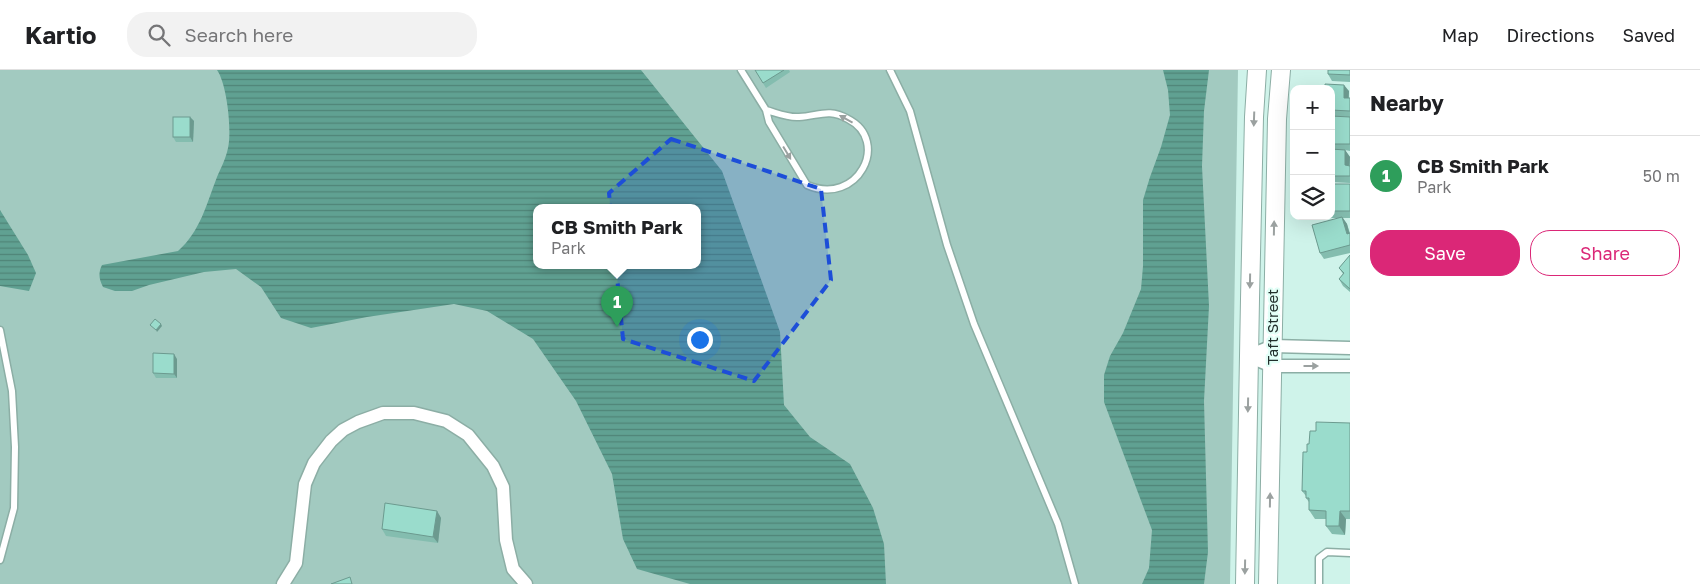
<!DOCTYPE html>
<meta charset="utf-8">
<style>
body{margin:0;font-family:"Golos Text",sans-serif;background:#f2f2f2;color:#202124}
.controls{position:absolute;right:15px;top:15px;display:grid;overflow:hidden;border-radius:10px;box-shadow:0 5px 20px #0002}
.controls button{width:45px;height:45px;display:grid;place-items:center;padding:0;border:0;border-bottom:1px solid #e0e0e0;background:#fff;color:#202124;font:25px sans-serif}
.you{position:absolute;left:699px;top:269px;width:18px;height:18px;margin:-12px;border:4px solid #fff;border-radius:50%;background:#1a73e8;box-shadow:0 0 0 8px #1a73e833}
.badge{display:grid;place-items:center;width:32px;height:32px;border-radius:50%;background:#db2777;color:#fff;font-size:16px;font-weight:700}
.pin{position:absolute;translate:-50% -41px;filter:drop-shadow(0 1px 2px #0008)}
.pin::after{content:'';position:absolute;top:26px;width:18px;height:15px;background:inherit;clip-path:polygon(0 0,100% 0,50% 100%)}
.popup{position:absolute;left:533px;top:134px;width:168px;height:65px;box-sizing:border-box;display:grid;place-content:center;border-radius:10px;background:#fff;filter:drop-shadow(0 1px 4px #0005);font-size:16px;white-space:nowrap;color:#757577}
.popup b{font-size:19px;color:#202124}
.popup::after{content:'';position:absolute;left:50%;top:100%;margin-left:-10px;border:10px solid transparent;border-top-color:#fff}
.list{margin:0;padding:0;list-style:none}
h2{display:flex;justify-content:space-between;align-items:center;height:65px;margin:0;padding:0 20px;font-size:21px}
h2 small{font-size:16px;font-weight:400;color:#757577}
.list li{display:grid;grid-template-columns:32px 1fr auto;gap:15px;align-items:center;box-sizing:border-box;height:80px;padding:0 20px;border-top:1px solid #e0e0e0}
.list b{display:block;font-size:19px;white-space:nowrap}
.list p{margin:0;font-size:16px;white-space:nowrap;color:#757577}
.list em{font-size:16px;font-style:normal;color:#757577}
.actions{display:flex;gap:10px;padding:15px 20px}
.actions a{flex:1;padding:11px 0;border:1px solid #db2777;border-radius:20px;text-align:center;font-size:18px;color:#db2777}
.actions .main{background:#db2777;color:#fff}
.icon{flex:none;width:28px;height:28px;fill:none;stroke:currentColor;stroke-width:2;stroke-linecap:round;stroke-linejoin:round}
.map{position:relative;flex:none;width:1350px;height:514px;overflow:hidden}
header{display:flex;align-items:center;gap:30px;box-sizing:border-box;height:70px;padding:0 25px;background:#fff;border-bottom:1px solid #e0e0e0}
header strong{font-size:24px}
nav{display:flex;gap:28px;margin-inline-start:auto;font-size:18px}
.search{width:350px;height:45px;background:#f2f2f2;display:flex;align-items:center;gap:12px;box-sizing:border-box;padding:0 18px;border-radius:20px;color:#757577;font-size:19px}
main{display:flex}
aside{flex:1;background:#fff}
.map>svg:first-child{display:block}
</style>
<header>
<strong>Kartio</strong>
<div class="search"><svg class="icon" aria-label="search" viewBox="0 0 24 24"><circle cx="10" cy="10" r="6"/><path d="M15 15l6 6"/></svg>Search here</div>
<nav><a>Map</a><a>Directions</a><a>Saved</a></nav>
</header>
<main>
<div class="map">
<svg width="1350" height="514" viewBox="0 0 1350 514">
<defs>
<pattern id="water-rules" width="6" height="5" patternUnits="userSpaceOnUse" patternTransform="scale(1.25)"><rect width="6" height="5" fill="#60a192"/><path d="M0 2.5h6" fill="none" stroke="#4f8477"/></pattern>
</defs>
<rect width="100%" height="100%" fill="#cff3ea"/>
<path fill="#a2cac0" fill-rule="evenodd" d="M0 0H1238L1230 514H0ZM537 138H697V196H537Z"/>
<g fill="url(#water-rules)" fill-rule="evenodd">
<path d="M217 0H641L722 101 780 262 784 335 810 367 850 394 873 438 884 474 886 514H690L637 499 623 469 612 404 576 331 533 269 487 241 454 234 367 247 311 258 281 248 261 217 236 199 204 202 149 215 132 221H115L103 217C99 209 98 203 102 195L178 181C200 162 207 133 217 107 221 98 226 88 228 78 232 61 227 14 217 0ZM697 138V196H537V138Z"/>
<path d="M1163 0H1209L1204 41 1202 96 1209 236 1204 331 1208 482 1204 514H1142L1149 498 1152 460 1104 332V305L1110 286 1123 263 1141 219 1143 196V130L1150 107 1161 77 1170 45 1168 20Z"/>
<path d="M0 140 28 185 36 203 29 221 0 216Z"/>
</g>
<g fill="none" stroke-linecap="round" stroke-linejoin="round">
<defs>
<g id="lane">
<path d="M741 0 766 40 769 52 807 115C858 137 891 71 848 49 828 38 819 46 799 47 788 48 777 43 766 40"/>
<path d="M890 0 910 41 947 175 974 254 1058 454 1075 514"/>
<path d="M0 260 12 321 15 377 14 438 0 490"/>
<path d="M1319 514V488L1327 482 1350 483"/>
</g>
<g id="street">
<path d="M1248 286 1273 276 1350 278"/>
<path d="M1248 286 1272 296H1350"/>
<path d="M283 514 296 493 305 414 314 393 331 371 343 360 358 352 383 343H414L446 351 468 365 493 396 503 417 506 470 513 499 526 514"/>
</g>
<g id="secondary">
<path d="M1245 514 1250 229 1254 47 1257 0"/>
<path d="M1268 514 1277 49 1281 0"/>
</g>
</defs>
<use href="#lane" stroke="#8caea5" stroke-width="9"/>
<use href="#street" stroke="#8caea5" stroke-width="15"/>
<use href="#secondary" stroke="#8caea5" stroke-width="20"/>
<use href="#lane" stroke="#fff" stroke-width="6"/>
<use href="#street" stroke="#fff" stroke-width="12"/>
<use href="#secondary" stroke="#fff" stroke-width="18"/>
</g>
<g fill="#84bdaf">
<path d="M755 0H789L790 2 766 18Z"/>
<path d="M1350 0V12L1332 11 1328 4Z"/>
<path d="M1331 19 1349 21V28H1350V81L1345 80 1350 87V113L1331 112Z"/>
<path d="M190 47 194 51 193 72H176L173 67Z"/>
<path d="M1331 114H1350V148H1343L1347 154 1350 163V183L1324 189 1320 183 1339 148H1326L1325 146H1331Z"/>
<path d="M1350 185V222L1343 216 1339 209 1343 204 1339 198Z"/>
<path d="M177 289V308H156L153 303Z"/>
<path d="M1350 353V449H1346L1345 465 1332 464 1326 456V449H1315L1309 440V432L1306 428V426L1302 421 1307 382 1309 374 1316 361Z"/>
<path d="M437 441 441 448 438 473 386 466 382 459Z"/>
</g>
<g fill="#6c9a8f">
<path d="M1344 15 1349 21 1348 34 1344 28Z"/>
<path d="M190 47 194 51 193 72 190 67Z"/>
<path d="M1345 80 1350 87 1349 102 1345 95Z"/>
<path d="M1342 147 1347 154 1350 166 1347 164Z"/>
<path d="M161 254 162 256 157 262 156 260Z"/>
<path d="M174 284 177 289V308L174 304Z"/>
<path d="M437 441 441 448 438 473 433 467Z"/>
<path d="M1340 441 1346 449 1345 465 1339 456Z"/>
</g>
<g fill="#9adccc" stroke="#6c9a8f">
<path d="M755 0H784L763 13Z"/>
<path d="M1328 0H1350V5L1328 4Z"/>
<path d="M1325 14 1344 15V28H1350V41L1331 40V19H1325Z"/>
<path d="M1331 46 1350 47V74H1331Z"/>
<rect x="173" y="47" width="17" height="20"/>
<path d="M1331 79 1345 80V95L1350 96V106H1331Z"/>
<rect x="1331" y="114" width="19" height="27"/>
<path d="M1342 147 1347 164 1350 163V175L1320 183 1312 155Z"/>
<path d="M1350 185V219L1339 209 1344 203 1339 198Z"/>
<path d="M155 249 161 254 156 260 150 255Z"/>
<path d="M153 283 174 284V304L153 303Z"/>
<path d="M1316 352 1350 353V441H1340L1339 456H1326V441L1309 440V428H1306V421H1302L1303 382H1307V374H1309L1310 361H1316Z"/>
<path d="M385 433 437 441 433 467 382 459Z"/>
<path d="M350 507 352 514H331Z"/>
</g>
<defs><path id="oneway-solid" d="M-6-.8H1V-3.2L6.5 0L1 3.2V.8H-6Z" transform="scale(1.25)"/></defs>
<g fill="#9ba1a0">
<use href="#oneway-solid" transform="translate(846 49) rotate(-151)"/>
<use href="#oneway-solid" transform="translate(1254 49) rotate(92)"/>
<use href="#oneway-solid" transform="translate(787 83) rotate(59)"/>
<use href="#oneway-solid" transform="translate(1274 158) rotate(-89)"/>
<use href="#oneway-solid" transform="translate(1250 211) rotate(91)"/>
<use href="#oneway-solid" transform="translate(1311 296)"/>
<use href="#oneway-solid" transform="translate(1248 335) rotate(91)"/>
<use href="#oneway-solid" transform="translate(1270 430) rotate(-89)"/>
<use href="#oneway-solid" transform="translate(1245 497) rotate(91)"/>
</g>
<path fill="#1d4ed8" fill-opacity="0.2" stroke="#1d4ed8" stroke-width="4" stroke-dasharray="10 6" stroke-linejoin="round" d="M671 69 821 119 831 210 754 311 623 269 609 123Z"/>
<g text-anchor="middle" stroke-width="4.5" stroke-linejoin="round" paint-order="stroke">
<g font-size="15" fill="#212f2c" stroke="#e2fff7">
<text transform="translate(1273 257) rotate(-90)" y="5">Taft Street</text>
</g>
</g>
</svg>
<div class="controls">
<button>+</button>
<button>−</button>
<button><svg class="icon" aria-label="layers" viewBox="0 0 24 24"><path d="M12 4l9 5-9 5-9-5zM3 14l9 5 9-5"/></svg></button>
</div>
<div class="you"></div>
<div class="pin badge" style="left:617px;top:257px;background:#2e9e5b">1</div>
<div class="popup"><b>CB Smith Park</b>Park</div>
</div>
<aside>
<h2>Nearby<small></small></h2>
<ul class="list">
<li><span class="badge" style="background:#2e9e5b">1</span><div><b>CB Smith Park</b><p>Park</p></div><em>50 m</em></li>
</ul>
<div class="actions"><a class="main">Save</a><a>Share</a></div>
</aside>
</main>
